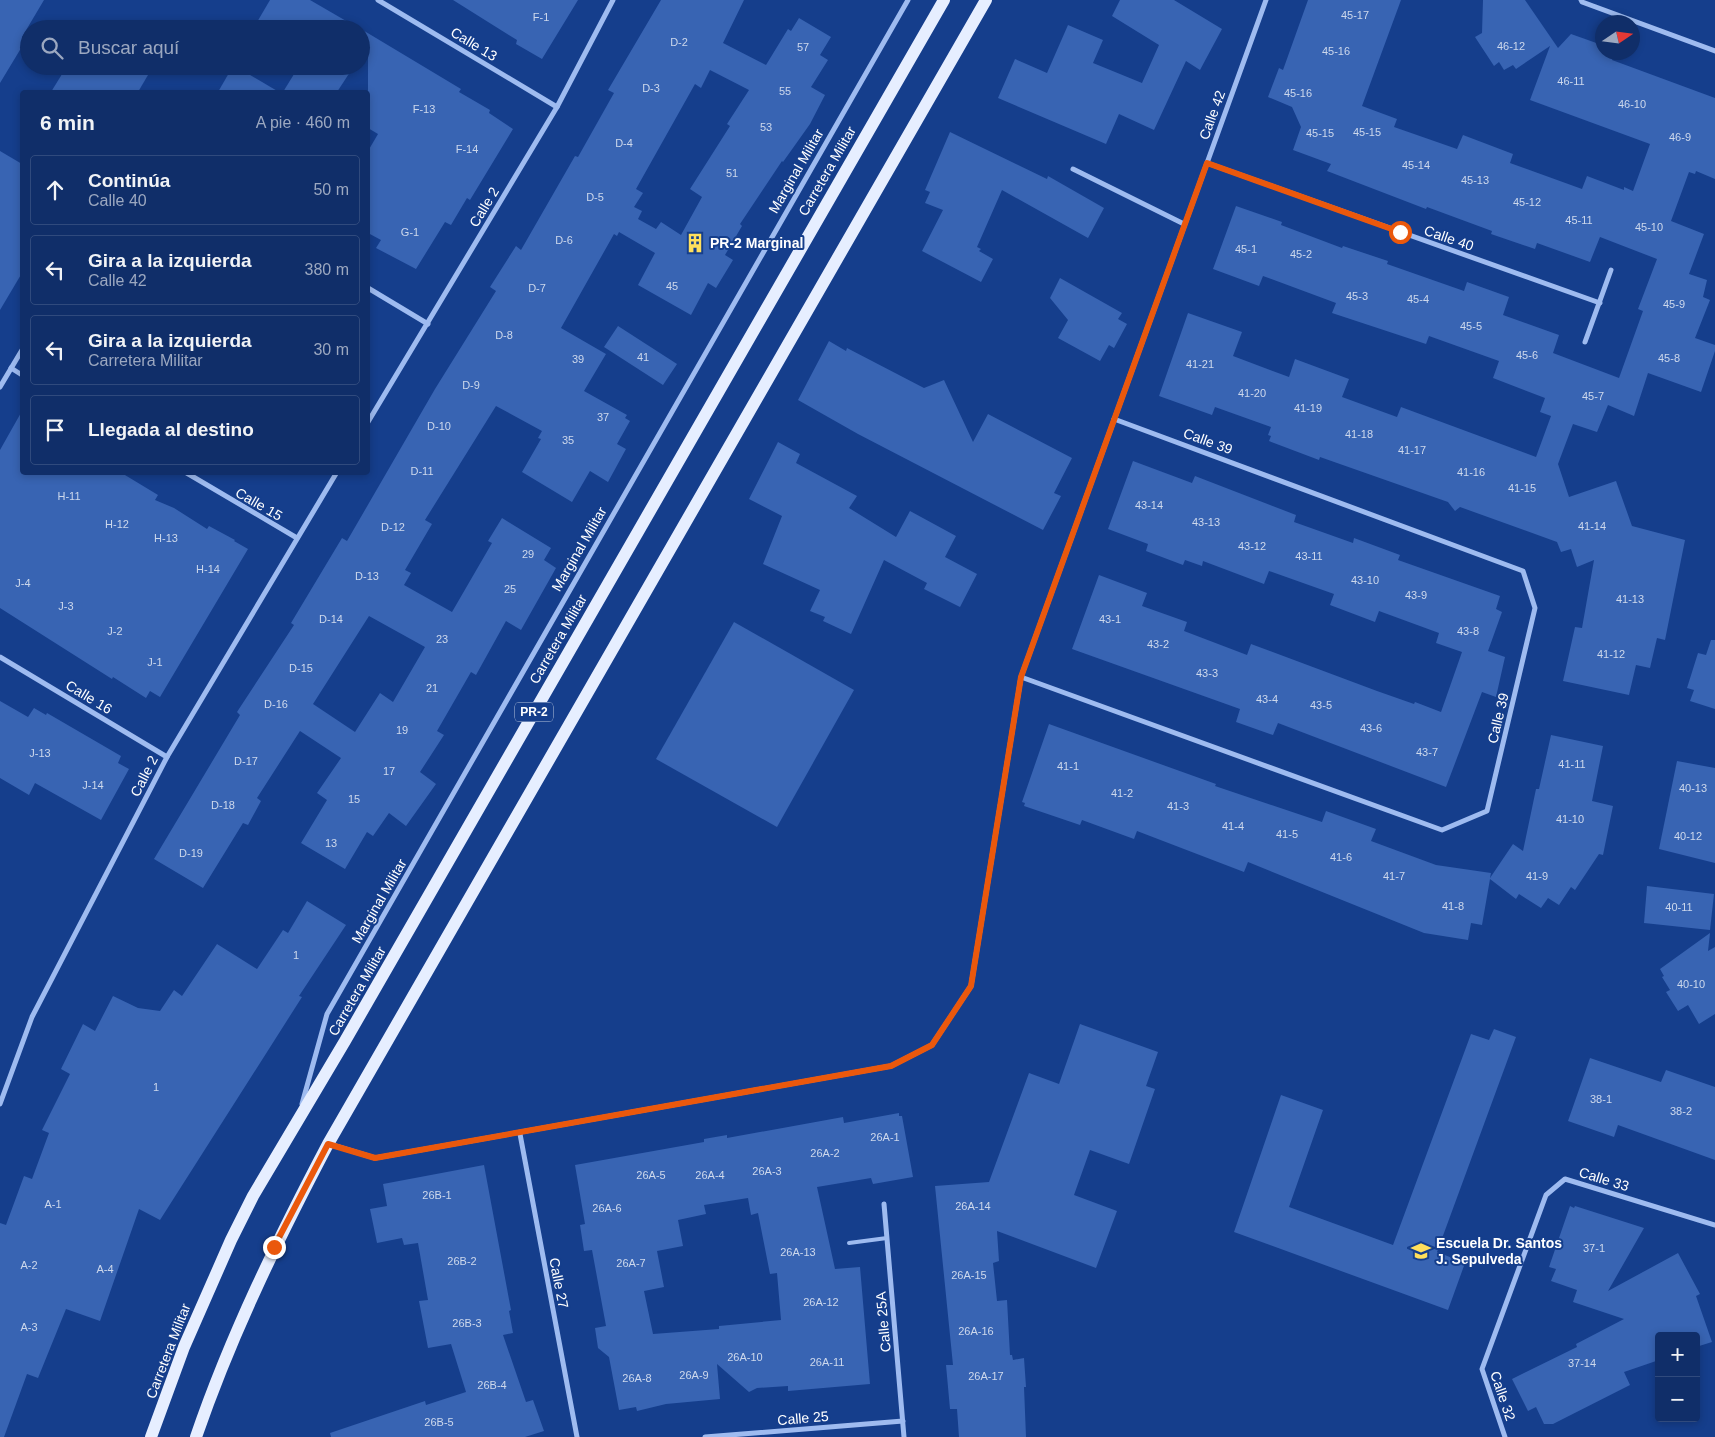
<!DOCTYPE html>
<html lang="es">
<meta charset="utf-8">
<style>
body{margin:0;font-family:Helvetica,sans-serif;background:#1e3a71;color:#f1f3f6}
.controls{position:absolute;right:15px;bottom:15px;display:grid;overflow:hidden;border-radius:5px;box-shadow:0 2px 8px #0003}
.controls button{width:45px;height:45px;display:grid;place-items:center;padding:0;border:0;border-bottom:1px solid #304a7d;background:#102e69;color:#f1f3f6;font:25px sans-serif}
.compass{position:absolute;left:1595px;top:15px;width:45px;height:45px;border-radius:50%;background:#102e69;box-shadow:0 2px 8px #0003;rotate:77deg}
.stop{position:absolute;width:15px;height:15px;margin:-11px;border:4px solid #ea580c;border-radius:50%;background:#fff}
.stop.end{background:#ea580c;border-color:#fff;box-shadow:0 1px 5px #0008}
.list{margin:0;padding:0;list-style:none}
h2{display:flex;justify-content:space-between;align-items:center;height:65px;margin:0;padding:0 20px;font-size:21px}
h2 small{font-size:16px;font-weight:400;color:#9ca8c0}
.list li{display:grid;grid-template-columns:32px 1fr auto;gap:15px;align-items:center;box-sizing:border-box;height:70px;margin:0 10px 10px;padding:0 10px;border:1px solid #304a7d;border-radius:5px}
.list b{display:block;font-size:19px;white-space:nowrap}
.list p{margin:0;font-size:16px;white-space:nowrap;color:#9ca8c0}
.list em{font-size:16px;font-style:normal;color:#9ca8c0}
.icon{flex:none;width:28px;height:28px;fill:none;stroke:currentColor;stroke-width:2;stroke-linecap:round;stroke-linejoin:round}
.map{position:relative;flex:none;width:1715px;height:1437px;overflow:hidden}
.search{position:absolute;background:#102e69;box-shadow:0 2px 8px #0003;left:20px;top:20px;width:350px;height:55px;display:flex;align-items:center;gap:12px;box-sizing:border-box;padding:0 18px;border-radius:28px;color:#9ca8c0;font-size:19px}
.panel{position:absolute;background:#102e69;box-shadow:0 2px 8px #0003;left:20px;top:90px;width:350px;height:385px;border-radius:5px}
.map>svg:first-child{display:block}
</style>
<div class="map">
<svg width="1715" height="1437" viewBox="0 0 1715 1437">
<rect width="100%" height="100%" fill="#153e8c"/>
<g fill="#3864b3" fill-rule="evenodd">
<path d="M0 0H44L22 37 26 40 0 83Z"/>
<path d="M270 0H310L360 29H253Z"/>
<path d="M453 0H578L542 59 516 44 517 40Z"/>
<path d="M661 0H744L723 43 766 65 788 29 791 31 799 18 831 37 820 55 828 60 811 87 825 95 810 124 783 162 782 161 740 224 742 226 725 255 733 260 716 288 708 283 691 315 638 285 655 253 619 232 617 236 614 234 561 328 606 354 584 391 627 415 625 418 630 421 617 444 626 449 608 482 590 471 572 502 522 472 541 439 538 438 542 431 496 406 425 520 432 524 405 570 411 573 404 585 452 612 492 543 488 541 502 518 551 548 544 560 556 568 521 630 506 621 476 675 471 672 437 731 444 735 420 772 436 784 406 826 389 813 373 836 367 832 345 869 301 843 327 800 317 793 341 758 300 731 257 798 261 801 248 825 243 823 203 888 154 859 240 715 237 712 294 625 291 623 342 538 347 541 435 389 496 291 490 287 516 246 521 250 575 156 578 157 614 93 608 90ZM710 70 749 90 727 124 730 126 690 189 702 197 681 235 661 222 656 229 638 219 642 211 634 207 643 193 636 189 695 84 701 88ZM369 616 425 647 393 702 380 693 355 732 313 704Z"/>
<path d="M1120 0H1174L1222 29 1200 70 1186 61 1154 130 1119 114 1106 144 998 98 1015 59 1047 73 1068 25 1103 40 1093 63 1142 83 1159 45 1112 16Z"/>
<path d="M1308 0H1401L1362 106 1397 119 1394 127 1457 149 1463 135 1513 154 1510 163 1582 189 1587 176 1624 190V187L1633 191 1650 144 1530 100 1550 46 1516 69 1513 65 1504 70 1499 62 1494 66 1475 37 1482 33 1483 0H1525L1558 48 1571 34 1602 45V52H1615L1612 60 1715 98V179L1696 171 1695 174 1689 172 1671 221 1704 234 1689 274 1707 280 1703 297 1710 300 1695 338 1715 345V351L1701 392 1648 373 1634 416 1608 405 1597 432 1573 424 1558 464 1569 497 1616 481 1632 526 1685 540 1665 640 1657 638 1650 668 1636 665 1629 695 1563 681 1575 627 1582 628 1594 560 1577 567 1571 549 1561 552 1557 542 1460 507 1455 511 1448 502 1320 457 1319 460 1269 441 1271 436 1268 435 1271 427 1215 407 1212 415 1159 396 1188 313 1242 332 1233 356 1289 377 1295 359 1349 379 1342 397 1397 417 1401 407 1536 457 1551 416 1540 412 1545 398 1493 378 1499 361 1429 336 1426 344 1332 313 1336 303 1263 276 1259 286 1213 269 1236 206 1282 222 1281 225 1342 248 1343 246 1388 261 1387 264 1464 291 1467 282 1509 297 1503 315 1559 335 1553 353 1619 378 1643 311 1638 309 1657 259 1600 237 1590 262 1537 243 1535 249 1491 234 1492 231 1427 207 1426 209 1327 171 1331 164 1293 150 1301 127 1292 107 1268 97 1279 68 1283 70Z"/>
<path d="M361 29 461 89 459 92 490 110 489 113 513 129 470 200 467 198 451 225 445 222 416 269 376 248 381 240 368 233V151L378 134 368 128V44L361 54Z"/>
<path d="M67 66H134L148 75 138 92H51Z"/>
<path d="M233 66H235L279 92H218Z"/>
<path d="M299 66H354L337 92H283Z"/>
<path d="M950 132 1047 179 1048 176 1104 208 1088 238 1002 190 977 247 981 249 979 251 993 259 981 282 922 251 943 210 925 203 930 192 925 190Z"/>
<path d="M0 151 22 164V273L0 310Z"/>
<path d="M1060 278 1122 313 1118 319 1127 324 1114 348 1109 345 1100 361 1058 338 1068 320 1050 298Z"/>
<path d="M618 326 677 364 663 385 604 347Z"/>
<path d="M829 341 846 351 847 348 924 388 944 380 973 442 988 414 1072 458 1054 493 1061 496 1043 530 858 434 798 400Z"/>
<path d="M22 411V472H120L158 495 155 500 174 508 207 529 209 526 235 540 234 541 248 549 160 697 150 691 146 698 113 677 112 679 0 608V450Z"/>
<path d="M778 442 800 454 796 463 857 496 849 508 896 537 910 511 956 536 945 557 977 574 960 607 924 589 927 583 884 560 851 634 823 621 825 617 810 611 820 590 763 564 782 516 749 499Z"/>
<path d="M1133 461 1192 483 1195 476 1296 515 1294 522 1353 543 1354 538 1400 555 1398 560 1500 596 1496 609 1502 612 1488 651 1505 657 1496 697 1482 692 1446 787 1278 723 1273 735 1236 722 1240 709 1072 649 1099 575 1147 593 1142 606 1187 622 1184 631 1247 655 1251 644 1377 691 1414 704 1415 702 1441 712 1462 652 1436 643 1439 633 1379 611 1375 622 1330 605 1334 594 1269 571 1264 584 1203 561 1202 566 1185 560 1183 565 1146 551 1148 544 1108 529Z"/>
<path d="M734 622 854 690 777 827 656 759Z"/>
<path d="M1711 640H1715V709L1690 701 1694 690 1687 688 1698 653 1706 655Z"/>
<path d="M0 701 28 717 34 708 46 715 47 713 121 756 118 763 129 769 101 820 35 783 29 795 0 778Z"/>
<path d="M1049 724 1163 765 1216 784 1215 786 1322 822 1326 811 1376 829 1371 841 1436 865 1491 873 1490 878 1513 844 1523 851 1536 789H1539L1551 735 1603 746 1592 801 1613 806 1603 855 1599 854 1575 890 1571 887 1559 905 1548 898 1541 908 1519 894 1516 899 1490 879 1482 925 1471 923 1468 940 1424 933 1248 862 1244 872 1137 831 1134 839 1082 820 1080 825 1024 806 1025 803 1022 802Z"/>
<path d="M1677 761 1715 768V863L1659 849Z"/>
<path d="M1647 886 1714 894 1710 930 1644 923Z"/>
<path d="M307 901 346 925 299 996 302 997 160 1220 139 1209 100 1321 66 1309 38 1378 27 1374 4 1437H0V1223L6 1225 24 1176 32 1179 49 1133 42 1130 70 1074 61 1069 83 1024 95 1031 113 996 138 1008 160 1011 174 990 182 996 217 944 257 969 283 930 288 933Z"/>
<path d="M1710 933 1708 951 1715 947V1014L1699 1024 1688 1005 1678 1011 1666 992 1670 990 1662 977 1664 976 1660 969Z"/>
<path d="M1080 1024 1158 1052 1146 1086 1155 1089 1129 1164 1090 1150 1074 1195 1117 1211 1096 1268 997 1231 999 1261 993 1263 997 1301 1007 1300 1010 1355H1012L1013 1360 1024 1358 1026 1387H1024L1026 1437H959L957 1409H950L946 1365H953L935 1186 989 1182 1029 1073 1059 1084Z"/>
<path d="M1494 1029 1516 1037 1437 1252 1465 1263 1448 1310 1234 1232 1281 1095 1323 1110 1289 1207 1393 1245 1471 1034 1489 1040Z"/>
<path d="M1590 1058 1661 1082 1666 1070 1715 1087V1160L1618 1125 1614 1137 1568 1121Z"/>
<path d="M899 1113V1116H902L913 1177 873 1184 871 1178 817 1187 835 1269 860 1267 870 1384 788 1391V1386L757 1388 749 1392 717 1364 720 1399 666 1404 637 1411 636 1407 619 1410 609 1357 598 1348 595 1328 606 1326 592 1250 584 1251 580 1225 585 1224 575 1165 704 1142V1139L727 1135V1138L843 1117 844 1123ZM748 1198 751 1215 758 1213 770 1274 777 1273 781 1320 719 1326V1329L653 1334 644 1291 664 1287 657 1251 683 1246 678 1220 706 1214 704 1205Z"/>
<path d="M484 1165 511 1310 509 1311 513 1333 503 1335 526 1402 533 1400 544 1431 525 1437H331L330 1433 425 1401 426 1405 466 1392 451 1344 428 1348 419 1301 428 1300 418 1243 404 1245 402 1238 377 1243 370 1209 387 1206 383 1184Z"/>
<path d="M1570 1206 1574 1208 1575 1206 1644 1228 1608 1291 1678 1253 1700 1294 1696 1296 1712 1342 1696 1347V1336H1659V1360L1624 1372 1630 1385 1553 1424H1544L1536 1407 1528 1411 1512 1379 1577 1347 1576 1344 1624 1319 1573 1302 1577 1290 1551 1281 1556 1269 1549 1267Z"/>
</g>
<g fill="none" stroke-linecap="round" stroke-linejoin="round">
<path stroke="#9ebbf0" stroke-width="4" d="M849 1243 887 1238"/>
<g stroke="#9ebbf0" stroke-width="5">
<path d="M378 0 557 107"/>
<path d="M1581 0 1582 2 1715 51"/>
<path d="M1207 163 1600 303"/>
<path d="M1073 169 1184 224"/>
<path d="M368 288 428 324"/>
<path d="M1585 342 1611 270"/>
<path d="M11 368 22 375"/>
<path d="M0 387 22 350"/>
<path d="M368 422 557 107 613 0"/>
<path d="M185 472 297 538"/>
<path d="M0 657 167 757"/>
<path d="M1021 677 1442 830 1487 811 1535 608 1523 571 1114 419"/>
<path d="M0 1104 32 1017 167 757 337 472"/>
<path d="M302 1104 327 1014 908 0"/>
<path d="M520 1134 577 1437"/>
<path d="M329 1144 375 1158 891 1066 932 1045 971 986 1021 677 1266 0"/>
<path d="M884 1204 904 1437"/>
<path d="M705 1437 903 1421"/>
<path d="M1505 1437 1482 1369 1546 1195 1565 1179 1715 1225"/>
</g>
<g stroke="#e6eeff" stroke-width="12">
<path d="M151 1437 184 1347 231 1240 253 1196 345 1041 944 0"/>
<path d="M196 1437C231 1335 278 1239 328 1144L986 0"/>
</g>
</g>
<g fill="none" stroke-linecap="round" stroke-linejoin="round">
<path stroke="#ea580c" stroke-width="6" d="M274 1247 328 1144 375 1158 891 1066 932 1045 971 986 1021 677 1207 163 1400 232"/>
</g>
<defs>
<symbol id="building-bare" viewBox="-9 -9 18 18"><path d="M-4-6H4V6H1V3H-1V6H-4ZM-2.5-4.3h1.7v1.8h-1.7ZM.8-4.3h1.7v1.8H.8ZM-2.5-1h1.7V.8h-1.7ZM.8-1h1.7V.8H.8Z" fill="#ffdf5c" stroke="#153e8c" stroke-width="2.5" paint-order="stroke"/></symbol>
<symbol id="school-bare" viewBox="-9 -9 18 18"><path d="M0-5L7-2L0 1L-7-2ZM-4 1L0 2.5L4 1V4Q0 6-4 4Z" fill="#ffdf5c" stroke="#153e8c" stroke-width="2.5" paint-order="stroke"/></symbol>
</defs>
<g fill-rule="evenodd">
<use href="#building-bare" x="681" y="229" width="28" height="28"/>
<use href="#school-bare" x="1407" y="1237" width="28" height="28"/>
</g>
<g text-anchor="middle" stroke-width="4" stroke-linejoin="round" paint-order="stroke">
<g font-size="11" fill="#cdd8ec">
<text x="1355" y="19">45-17</text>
<text x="541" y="21">F-1</text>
<text x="679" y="46">D-2</text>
<text x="1511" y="50">46-12</text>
<text x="803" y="51">57</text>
<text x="1336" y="55">45-16</text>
<text x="1571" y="85">46-11</text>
<text x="651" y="92">D-3</text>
<text x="785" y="95">55</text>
<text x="1298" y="97">45-16</text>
<text x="1632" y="108">46-10</text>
<text x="424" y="113">F-13</text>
<text x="766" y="131">53</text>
<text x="1367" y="136">45-15</text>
<text x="1320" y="137">45-15</text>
<text x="1680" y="141">46-9</text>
<text x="624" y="147">D-4</text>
<text x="467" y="153">F-14</text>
<text x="1416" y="169">45-14</text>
<text x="732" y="177">51</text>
<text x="1475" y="184">45-13</text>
<text x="595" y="201">D-5</text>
<text x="1527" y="206">45-12</text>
<text x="1579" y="224">45-11</text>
<text x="1649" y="231">45-10</text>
<text x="410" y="236">G-1</text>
<text x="564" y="244">D-6</text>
<text x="1246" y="253">45-1</text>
<text x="1301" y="258">45-2</text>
<text x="672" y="290">45</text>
<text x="537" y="292">D-7</text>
<text x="1357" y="300">45-3</text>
<text x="1418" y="303">45-4</text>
<text x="1674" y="308">45-9</text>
<text x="1471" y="330">45-5</text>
<text x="504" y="339">D-8</text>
<text x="1527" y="359">45-6</text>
<text x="643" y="361">41</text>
<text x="1669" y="362">45-8</text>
<text x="578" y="363">39</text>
<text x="1200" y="368">41-21</text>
<text x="471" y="389">D-9</text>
<text x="1252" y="397">41-20</text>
<text x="1593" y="400">45-7</text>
<text x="1308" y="412">41-19</text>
<text x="603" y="421">37</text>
<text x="439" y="430">D-10</text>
<text x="1359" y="438">41-18</text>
<text x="568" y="444">35</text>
<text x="1412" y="454">41-17</text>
<text x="422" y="475">D-11</text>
<text x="1471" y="476">41-16</text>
<text x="1522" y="492">41-15</text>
<text x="69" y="500">H-11</text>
<text x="1149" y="509">43-14</text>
<text x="1206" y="526">43-13</text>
<text x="117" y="528">H-12</text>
<text x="1592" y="530">41-14</text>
<text x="393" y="531">D-12</text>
<text x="166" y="542">H-13</text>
<text x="1252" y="550">43-12</text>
<text x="528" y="558">29</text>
<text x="1309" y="560">43-11</text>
<text x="208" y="573">H-14</text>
<text x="367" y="580">D-13</text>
<text x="1365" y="584">43-10</text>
<text x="23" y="587">J-4</text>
<text x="510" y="593">25</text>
<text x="1416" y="599">43-9</text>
<text x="1630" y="603">41-13</text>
<text x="66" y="610">J-3</text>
<text x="331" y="623">D-14</text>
<text x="1110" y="623">43-1</text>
<text x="115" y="635">J-2</text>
<text x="1468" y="635">43-8</text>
<text x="442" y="643">23</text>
<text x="1158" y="648">43-2</text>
<text x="1611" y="658">41-12</text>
<text x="155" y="666">J-1</text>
<text x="301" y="672">D-15</text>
<text x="1207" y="677">43-3</text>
<text x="432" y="692">21</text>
<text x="1267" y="703">43-4</text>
<text x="276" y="708">D-16</text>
<text x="1321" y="709">43-5</text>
<text x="1371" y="732">43-6</text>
<text x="402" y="734">19</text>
<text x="1427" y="756">43-7</text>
<text x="40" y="757">J-13</text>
<text x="246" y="765">D-17</text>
<text x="1572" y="768">41-11</text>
<text x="1068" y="770">41-1</text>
<text x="389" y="775">17</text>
<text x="93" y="789">J-14</text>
<text x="1693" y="792">40-13</text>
<text x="1122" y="797">41-2</text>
<text x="354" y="803">15</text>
<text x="223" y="809">D-18</text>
<text x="1178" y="810">41-3</text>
<text x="1570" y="823">41-10</text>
<text x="1233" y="830">41-4</text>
<text x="1287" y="838">41-5</text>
<text x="1688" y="840">40-12</text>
<text x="331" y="847">13</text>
<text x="191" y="857">D-19</text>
<text x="1341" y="861">41-6</text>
<text x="1394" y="880">41-7</text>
<text x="1537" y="880">41-9</text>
<text x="1453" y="910">41-8</text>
<text x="1679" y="911">40-11</text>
<text x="296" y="959">1</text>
<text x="1691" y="988">40-10</text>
<text x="156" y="1091">1</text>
<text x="1601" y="1103">38-1</text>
<text x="1681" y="1115">38-2</text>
<text x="885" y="1141">26A-1</text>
<text x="825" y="1157">26A-2</text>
<text x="767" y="1175">26A-3</text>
<text x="651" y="1179">26A-5</text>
<text x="710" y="1179">26A-4</text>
<text x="437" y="1199">26B-1</text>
<text x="53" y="1208">A-1</text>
<text x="973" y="1210">26A-14</text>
<text x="607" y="1212">26A-6</text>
<text x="1594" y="1252">37-1</text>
<text x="798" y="1256">26A-13</text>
<text x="462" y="1265">26B-2</text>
<text x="631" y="1267">26A-7</text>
<text x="29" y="1269">A-2</text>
<text x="105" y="1273">A-4</text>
<text x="969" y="1279">26A-15</text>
<text x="821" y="1306">26A-12</text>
<text x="467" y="1327">26B-3</text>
<text x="29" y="1331">A-3</text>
<text x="976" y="1335">26A-16</text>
<text x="745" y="1361">26A-10</text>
<text x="827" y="1366">26A-11</text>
<text x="1582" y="1367">37-14</text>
<text x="694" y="1379">26A-9</text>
<text x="986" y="1380">26A-17</text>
<text x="637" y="1382">26A-8</text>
<text x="492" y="1389">26B-4</text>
<text x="439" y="1426">26B-5</text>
</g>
<rect fill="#153e8c" stroke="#b9c5dc" stroke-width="1" x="515" y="702.5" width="38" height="19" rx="4"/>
<g font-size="12" font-weight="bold" fill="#fff">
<text x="534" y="716">PR-2</text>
</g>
<g font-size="14" fill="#fff" stroke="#153e8c">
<text transform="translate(474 44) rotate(31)" y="5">Calle 13</text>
<text transform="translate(1212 115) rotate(-70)" y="5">Calle 42</text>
<text transform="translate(796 171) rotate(-60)" y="5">Marginal Militar</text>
<text transform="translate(827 171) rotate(-60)" y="5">Carretera Militar</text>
<text transform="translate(484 207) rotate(-59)" y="5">Calle 2</text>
<text transform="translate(1449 238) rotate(19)" y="5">Calle 40</text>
<text transform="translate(1208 441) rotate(20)" y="5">Calle 39</text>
<text transform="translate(259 504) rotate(30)" y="5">Calle 15</text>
<text transform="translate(579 549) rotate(-60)" y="5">Marginal Militar</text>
<text transform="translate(558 639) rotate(-60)" y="5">Carretera Militar</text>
<text transform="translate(89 697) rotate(31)" y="5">Calle 16</text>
<text transform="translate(1498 718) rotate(-77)" y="5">Calle 39</text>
<text transform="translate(144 776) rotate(-63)" y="5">Calle 2</text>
<text transform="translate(379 901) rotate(-60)" y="5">Marginal Militar</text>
<text transform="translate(357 991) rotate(-60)" y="5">Carretera Militar</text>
<text transform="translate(1604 1179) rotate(17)" y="5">Calle 33</text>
<text transform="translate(559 1283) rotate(79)" y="5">Calle 27</text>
<text transform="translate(883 1322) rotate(-95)" y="5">Calle 25A</text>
<text transform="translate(168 1351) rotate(-69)" y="5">Carretera Militar</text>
<text transform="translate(1503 1396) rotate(71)" y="5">Calle 32</text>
<text transform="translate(803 1418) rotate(-5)" y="5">Calle 25</text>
</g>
<g font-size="14" font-weight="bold" fill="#fff" stroke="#153e8c" text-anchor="start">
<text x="710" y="248">PR-2 Marginal</text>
<text x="1436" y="1248">Escuela Dr. Santos<tspan x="1436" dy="16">J. Sepulveda</tspan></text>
</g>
</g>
</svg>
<div class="controls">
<button>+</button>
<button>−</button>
</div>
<svg class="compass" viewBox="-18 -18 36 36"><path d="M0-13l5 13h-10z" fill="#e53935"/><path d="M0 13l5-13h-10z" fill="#9ca8c0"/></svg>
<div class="stop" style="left:1400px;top:232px"></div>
<div class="stop end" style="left:274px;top:1247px"></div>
<div class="search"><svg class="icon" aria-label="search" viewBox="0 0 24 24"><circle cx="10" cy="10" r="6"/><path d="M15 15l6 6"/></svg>Buscar aquí</div>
<section class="panel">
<h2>6 min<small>A pie · 460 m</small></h2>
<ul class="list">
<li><svg class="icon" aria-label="ahead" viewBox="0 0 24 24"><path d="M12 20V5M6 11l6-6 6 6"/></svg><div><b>Continúa</b><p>Calle 40</p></div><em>50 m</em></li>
<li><svg class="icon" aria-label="left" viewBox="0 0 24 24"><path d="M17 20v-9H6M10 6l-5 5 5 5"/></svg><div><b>Gira a la izquierda</b><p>Calle 42</p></div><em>380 m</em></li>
<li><svg class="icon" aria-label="left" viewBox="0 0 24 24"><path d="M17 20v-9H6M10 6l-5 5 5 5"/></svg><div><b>Gira a la izquierda</b><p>Carretera Militar</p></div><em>30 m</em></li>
<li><svg class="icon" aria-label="arrive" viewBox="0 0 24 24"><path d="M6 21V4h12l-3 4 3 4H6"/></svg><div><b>Llegada al destino</b></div></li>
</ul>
</section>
</div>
